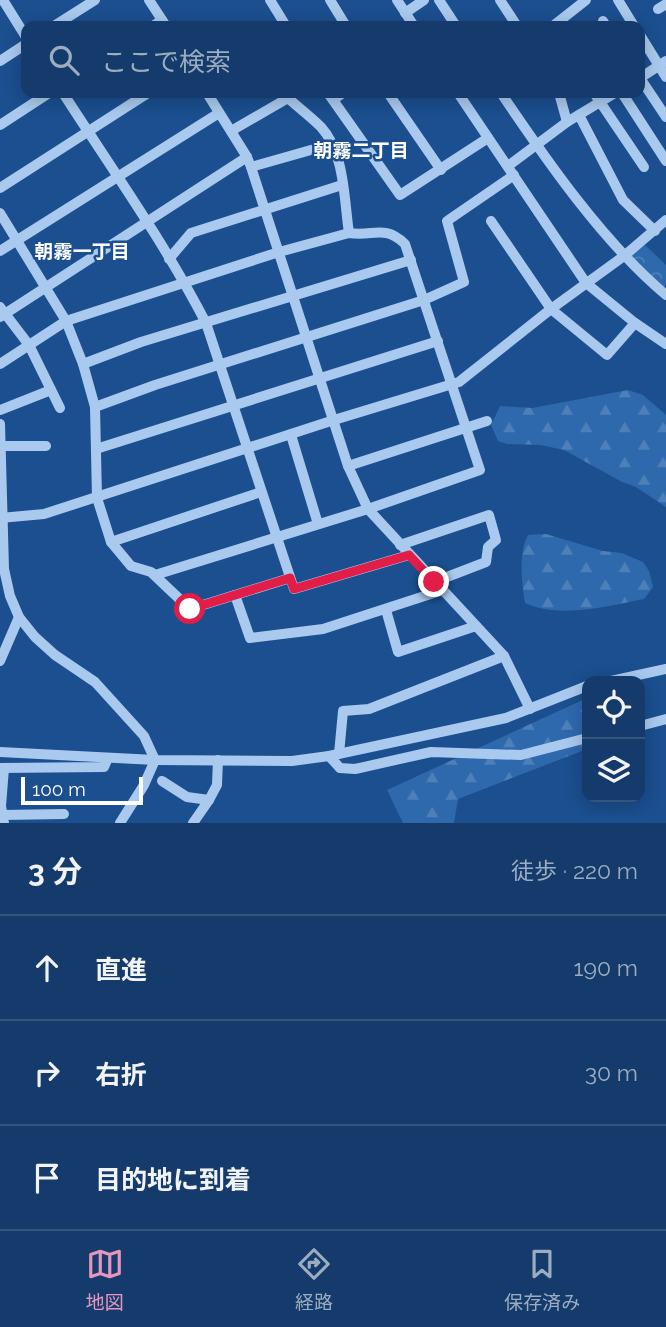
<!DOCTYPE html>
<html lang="ja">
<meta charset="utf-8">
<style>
body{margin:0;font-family:Raleway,"Noto Sans JP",sans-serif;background:#1d4271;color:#f1f3f6}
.controls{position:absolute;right:21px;bottom:21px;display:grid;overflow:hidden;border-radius:14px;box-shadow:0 4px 18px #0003}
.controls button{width:63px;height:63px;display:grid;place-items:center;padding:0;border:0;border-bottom:2px solid #33557e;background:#143b6b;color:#f1f3f6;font:35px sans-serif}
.scale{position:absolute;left:21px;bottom:18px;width:122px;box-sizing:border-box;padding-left:7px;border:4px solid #fff;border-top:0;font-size:19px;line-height:24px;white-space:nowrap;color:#fff;-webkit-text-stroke:5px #1b4f8f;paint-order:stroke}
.stop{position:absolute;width:21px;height:21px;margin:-16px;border:5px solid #e11d48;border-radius:50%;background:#fff}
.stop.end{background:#e11d48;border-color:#fff;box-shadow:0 2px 7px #0008}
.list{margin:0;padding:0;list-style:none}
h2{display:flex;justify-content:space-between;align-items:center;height:91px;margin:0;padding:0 28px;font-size:30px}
h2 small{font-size:23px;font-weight:400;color:#9dadc1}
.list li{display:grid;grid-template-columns:46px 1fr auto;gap:21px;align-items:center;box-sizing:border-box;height:105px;padding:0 28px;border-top:2px solid #33557e}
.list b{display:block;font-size:26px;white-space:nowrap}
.list em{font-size:23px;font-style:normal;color:#9dadc1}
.icon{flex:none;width:38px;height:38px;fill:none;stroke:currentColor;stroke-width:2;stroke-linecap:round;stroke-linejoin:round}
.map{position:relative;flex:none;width:666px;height:823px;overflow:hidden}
.search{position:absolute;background:#143b6b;box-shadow:0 4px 18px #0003;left:21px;right:21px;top:21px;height:77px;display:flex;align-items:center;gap:18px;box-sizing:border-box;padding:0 24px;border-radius:14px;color:#9dadc1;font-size:26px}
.sheet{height:406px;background:#143b6b}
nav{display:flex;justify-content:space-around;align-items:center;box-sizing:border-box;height:98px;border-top:2px solid #33557e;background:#143b6b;font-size:19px;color:#9dadc1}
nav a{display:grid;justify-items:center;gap:4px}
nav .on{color:#e797bd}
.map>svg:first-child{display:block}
</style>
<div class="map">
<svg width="666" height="823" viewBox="0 0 666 823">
<defs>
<pattern id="forest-firs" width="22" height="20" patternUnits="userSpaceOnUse" patternTransform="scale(1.75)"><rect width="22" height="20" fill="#2e69ad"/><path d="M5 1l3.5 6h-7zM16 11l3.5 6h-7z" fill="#4d80b9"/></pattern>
<pattern id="park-crowns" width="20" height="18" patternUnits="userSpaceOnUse" patternTransform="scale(1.75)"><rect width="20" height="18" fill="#2e69ad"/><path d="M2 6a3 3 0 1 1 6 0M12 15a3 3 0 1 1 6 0" fill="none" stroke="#4d80b9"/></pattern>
</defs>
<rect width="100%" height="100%" fill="#1b4f8f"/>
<g fill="url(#forest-firs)">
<path d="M628 390 643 395 666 415V507L636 487 622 482 564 450 541 445 507 444 498 441 491 425 500 406 532 408Z"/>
<path d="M546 534 603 551 622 553 643 562 649 571 653 587 644 599C608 606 560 619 525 603 522 582 518 554 528 535Z"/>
<path d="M587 698V749L458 799 454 823H403L387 790Z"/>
</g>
<path fill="url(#park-crowns)" d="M645 245 666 265V285L663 288 630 256Z"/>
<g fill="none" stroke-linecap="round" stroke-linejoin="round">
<g stroke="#a9c9ee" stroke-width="10">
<path d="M3 0 26 37"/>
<path d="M149 0 166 26"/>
<path d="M270 0 286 26"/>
<path d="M330 0 346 26"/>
<path d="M397 0 414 26"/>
<path d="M439 0 456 26"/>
<path d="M500 0 517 26"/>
<path d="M618 0 634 26"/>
<path d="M658 9 666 4"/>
<path d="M405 13 424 0"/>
<path d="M603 21 606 26"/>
<path d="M54 26 95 0"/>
<path d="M153 26 162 20"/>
<path d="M553 26 586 0"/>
<path d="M640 35 666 77"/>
<path d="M0 61 26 44"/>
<path d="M640 78 666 117"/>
<path d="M640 78 666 61"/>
<path d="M63 93C112 169 164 242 206 323L294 589 409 555"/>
<path d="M207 93 247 157 251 167 348 466 368 509 504 656 530 709"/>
<path d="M328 93 400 195 488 138"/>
<path d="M388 93 441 170"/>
<path d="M458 93 586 283 635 323 666 344"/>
<path d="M501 93C547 161 603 242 666 295"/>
<path d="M559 93 567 122"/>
<path d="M594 93 644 167"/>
<path d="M622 93 666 161"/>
<path d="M333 100 343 93"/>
<path d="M579 115 623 200 655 231"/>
<path d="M0 125 49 93"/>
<path d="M231 131 288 98C299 108 311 117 321 127 345 153 344 200 349 233"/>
<path d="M508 166 567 122 615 93"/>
<path d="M251 167 332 144"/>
<path d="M0 188 148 93"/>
<path d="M0 213 66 321 83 364 95 407 97 498 111 542 131 566 151 572 190 609 290 578"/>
<path d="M491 221 551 309 607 355 635 323"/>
<path d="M0 251 219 113"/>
<path d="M169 259 191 233 342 185"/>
<path d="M0 307 29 345 60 408"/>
<path d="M0 317 247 157"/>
<path d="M0 364 66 321 279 252 349 233C373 237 384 224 405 244L480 470 368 509 155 575"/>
<path d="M83 364 141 342 411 260"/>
<path d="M95 407 155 385 424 300 464 282 447 221 514 175"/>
<path d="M0 410 51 390"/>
<path d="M0 424 4 569 10 596 19 617 35 637 55 655 95 682 144 736 155 760 144 785 120 823"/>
<path d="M291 435 318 524"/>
<path d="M2 446H46"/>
<path d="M96 449 438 341"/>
<path d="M348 466 487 421"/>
<path d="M0 518 44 514 334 420 459 382 551 309 624 256 666 220"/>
<path d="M111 542 261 492"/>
<path d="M400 545 489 515 496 540 488 547 486 562 434 582"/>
<path d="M235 595 250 638 323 629 443 590"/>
<path d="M386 610 398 652 476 626"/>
<path d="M0 661 19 617"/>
<path d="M611 681 666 669"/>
<path d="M640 726 666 719"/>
<path d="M0 752 155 760 292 761 329 756 506 718 587 686"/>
<path d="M339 754 343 711 369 709 504 656"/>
<path d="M329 756 340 768 355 769 431 752 521 755 587 738"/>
<path d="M0 768 104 767 108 758"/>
<path d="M162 781 187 797 209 800"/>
<path d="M2 815 64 814"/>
<path d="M4 823 1 806 4 768"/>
<path d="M193 823 209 800 217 785 218 760"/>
</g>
</g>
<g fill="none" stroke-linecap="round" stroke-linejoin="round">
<path stroke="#e11d48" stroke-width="9" d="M190 609 290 578 294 589 409 555 434 582"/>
</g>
<g text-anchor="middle" stroke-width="5" stroke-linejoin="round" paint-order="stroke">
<g font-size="19" font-weight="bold" fill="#fff" stroke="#1b4f8f">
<text x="361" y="157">朝霧二丁目</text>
<text x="82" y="258">朝霧一丁目</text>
</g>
</g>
</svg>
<div class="controls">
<button><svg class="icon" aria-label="locate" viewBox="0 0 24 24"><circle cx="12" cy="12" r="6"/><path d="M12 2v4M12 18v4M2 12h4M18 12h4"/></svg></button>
<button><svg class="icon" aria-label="layers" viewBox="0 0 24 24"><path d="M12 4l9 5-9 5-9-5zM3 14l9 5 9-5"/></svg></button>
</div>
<div class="scale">100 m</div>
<div class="stop" style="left:190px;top:609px"></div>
<div class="stop end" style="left:434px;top:582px"></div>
<div class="search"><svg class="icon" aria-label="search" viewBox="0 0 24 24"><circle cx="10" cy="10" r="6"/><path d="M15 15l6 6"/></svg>ここで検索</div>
</div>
<section class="sheet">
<h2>3 分<small>徒歩 · 220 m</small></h2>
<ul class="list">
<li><svg class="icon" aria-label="ahead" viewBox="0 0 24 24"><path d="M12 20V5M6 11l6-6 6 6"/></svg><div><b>直進</b></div><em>190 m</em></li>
<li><svg class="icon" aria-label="right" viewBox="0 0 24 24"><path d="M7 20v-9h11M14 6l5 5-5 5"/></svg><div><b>右折</b></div><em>30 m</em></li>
<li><svg class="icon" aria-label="arrive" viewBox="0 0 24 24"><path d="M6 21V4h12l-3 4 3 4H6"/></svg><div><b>目的地に到着</b></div></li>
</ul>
</section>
<nav>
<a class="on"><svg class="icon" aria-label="map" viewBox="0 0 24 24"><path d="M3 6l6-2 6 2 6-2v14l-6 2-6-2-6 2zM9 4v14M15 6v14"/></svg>地図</a>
<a><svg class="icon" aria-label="directions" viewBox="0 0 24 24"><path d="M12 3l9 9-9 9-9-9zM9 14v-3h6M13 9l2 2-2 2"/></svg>経路</a>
<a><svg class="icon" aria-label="saved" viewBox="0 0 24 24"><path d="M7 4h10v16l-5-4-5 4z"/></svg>保存済み</a>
</nav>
